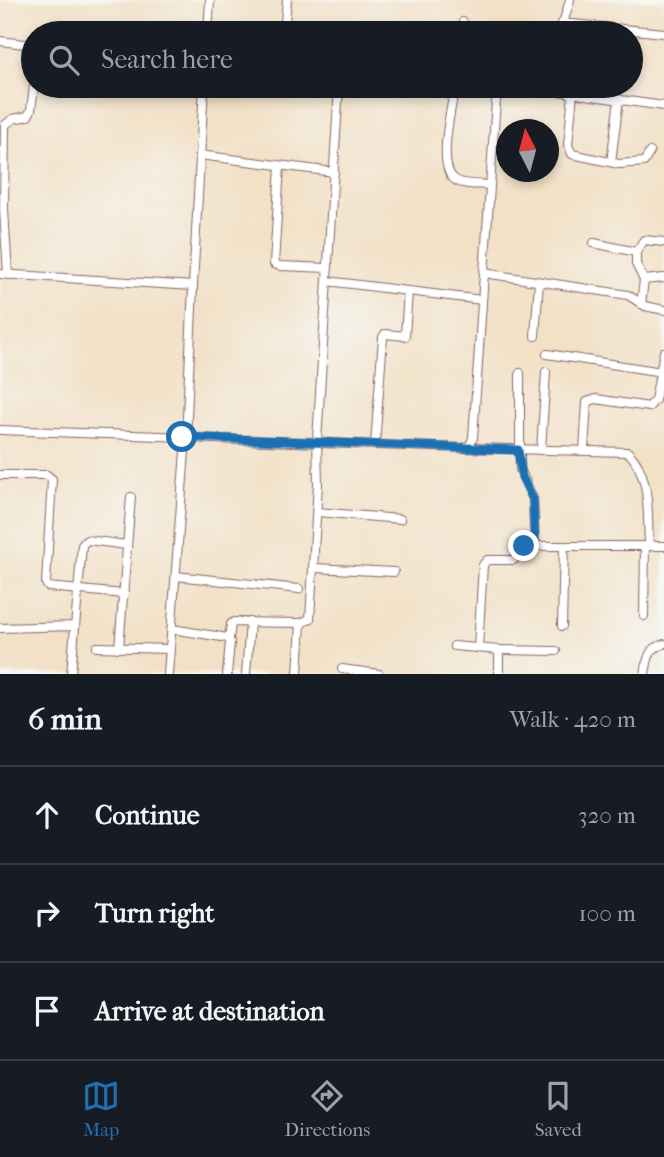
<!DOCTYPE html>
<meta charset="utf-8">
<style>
body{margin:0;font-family:"IM FELL French Canon",serif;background:#242831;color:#f1f3f6}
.compass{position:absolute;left:496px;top:119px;width:63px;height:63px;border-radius:50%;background:#171b24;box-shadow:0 4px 10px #0003;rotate:354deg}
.stop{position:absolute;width:21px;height:21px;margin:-16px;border:5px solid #1f6fb2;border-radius:50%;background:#fff}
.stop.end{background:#1f6fb2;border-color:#fff;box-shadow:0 2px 7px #0008}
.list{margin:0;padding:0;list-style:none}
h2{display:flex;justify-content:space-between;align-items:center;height:91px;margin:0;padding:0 28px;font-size:30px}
h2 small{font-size:23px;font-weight:400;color:#9ea1a6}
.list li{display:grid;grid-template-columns:46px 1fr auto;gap:21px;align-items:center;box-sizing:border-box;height:98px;padding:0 28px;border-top:2px solid #363941}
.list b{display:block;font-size:26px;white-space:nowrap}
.list em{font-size:23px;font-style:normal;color:#9ea1a6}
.icon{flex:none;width:38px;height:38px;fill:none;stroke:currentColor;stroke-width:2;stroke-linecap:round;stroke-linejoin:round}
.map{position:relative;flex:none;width:664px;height:674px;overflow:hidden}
.search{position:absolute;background:#171b24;box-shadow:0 4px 10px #0003;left:21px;right:21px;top:21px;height:77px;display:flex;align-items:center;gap:18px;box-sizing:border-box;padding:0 24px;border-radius:38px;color:#9ea1a6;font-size:26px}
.sheet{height:385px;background:#171b24}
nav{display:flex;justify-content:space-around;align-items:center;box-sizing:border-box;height:98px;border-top:2px solid #363941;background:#171b24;font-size:19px;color:#9ea1a6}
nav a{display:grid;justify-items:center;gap:4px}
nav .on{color:#1f6fb2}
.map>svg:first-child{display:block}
</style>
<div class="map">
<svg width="664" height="674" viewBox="0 0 664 674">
<rect width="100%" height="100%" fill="#f6f6f2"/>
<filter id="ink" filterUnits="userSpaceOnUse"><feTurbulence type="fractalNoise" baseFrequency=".0143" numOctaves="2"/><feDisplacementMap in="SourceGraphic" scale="14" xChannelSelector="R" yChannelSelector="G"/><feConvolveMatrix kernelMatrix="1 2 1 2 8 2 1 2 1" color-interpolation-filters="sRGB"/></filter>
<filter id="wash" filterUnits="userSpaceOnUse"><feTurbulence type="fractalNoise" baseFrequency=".00686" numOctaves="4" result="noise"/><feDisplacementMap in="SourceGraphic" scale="28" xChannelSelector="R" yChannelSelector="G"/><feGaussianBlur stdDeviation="1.57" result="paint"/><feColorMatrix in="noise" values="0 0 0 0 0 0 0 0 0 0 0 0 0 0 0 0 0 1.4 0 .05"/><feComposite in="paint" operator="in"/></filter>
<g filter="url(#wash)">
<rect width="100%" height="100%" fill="#f2e1c7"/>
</g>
<g filter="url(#ink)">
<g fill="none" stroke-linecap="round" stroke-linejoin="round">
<defs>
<g id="minor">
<path d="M463 22 465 33"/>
<path d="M562 23 664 33"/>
<path d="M208 33 210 0"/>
<path d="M284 33 287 0"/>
<path d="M560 33 570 0"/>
<path d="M0 41 33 45"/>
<path d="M455 86C452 106 437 163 453 178 460 186 480 184 490 185"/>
<path d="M497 86 484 273 628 295 645 306 664 310"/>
<path d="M521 86 664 106"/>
<path d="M573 93 568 145 572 154 619 164 644 162 650 152"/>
<path d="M199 155 334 172"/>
<path d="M611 162 619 99"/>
<path d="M280 166 274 264 280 266 328 268"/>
<path d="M594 243 636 252V264L644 280"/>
<path d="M636 252 644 240 664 242"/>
<path d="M0 274 193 286 204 86"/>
<path d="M8 275 4 210 5 125 13 119 28 116 31 110 34 86"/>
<path d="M327 281 482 300"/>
<path d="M641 304 644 280 664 278"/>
<path d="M535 336 539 282"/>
<path d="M547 354 662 372"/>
<path d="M520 373V469L533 499 535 546"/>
<path d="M0 430 186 437"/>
<path d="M186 438 464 448 470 445 473 438 484 273"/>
<path d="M375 445 383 337 385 334 405 336 408 291"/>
<path d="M466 448 628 452C651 475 647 511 649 541L653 546H664"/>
<path d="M541 450 546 372"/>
<path d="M584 451 587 402 596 399 649 407 655 400 664 352"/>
<path d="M0 475H47L52 479 46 583 48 587 124 594"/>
<path d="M317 512 400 519"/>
<path d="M315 568 394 572"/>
<path d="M176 576 299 589"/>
<path d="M644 616 645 546"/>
<path d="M562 626 564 546"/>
<path d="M0 628 75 626"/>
<path d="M172 629 228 638 230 642 227 674"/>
<path d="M229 639 231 624 234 622 301 623 310 619 318 484 317 441 339 86"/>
<path d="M454 646 499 650V674"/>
<path d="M97 647 170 649"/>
<path d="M119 648 131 497"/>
<path d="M478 648 483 565 487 560H514L521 548 528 546H653"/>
<path d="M499 650 556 651"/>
<path d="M342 669 379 674"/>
<path d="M71 674 82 545 87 540 127 545"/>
<path d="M168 674 186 438 193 286"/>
<path d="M246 674 250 622"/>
<path d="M298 674 301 623"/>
<path d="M645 674C648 659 647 649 664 644"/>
</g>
</defs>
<use href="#minor" stroke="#856362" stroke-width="10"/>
<use href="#minor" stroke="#fff" stroke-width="8"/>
</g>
</g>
<g fill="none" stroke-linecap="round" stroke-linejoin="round" filter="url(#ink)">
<path stroke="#1f6fb2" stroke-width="9" d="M182 437 518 450 522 477 533 499 535 546H524"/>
</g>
</svg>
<svg class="compass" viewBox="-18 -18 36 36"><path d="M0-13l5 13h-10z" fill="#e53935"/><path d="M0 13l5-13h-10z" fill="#9ea1a6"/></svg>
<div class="stop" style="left:182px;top:437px"></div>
<div class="stop end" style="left:524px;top:546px"></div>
<div class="search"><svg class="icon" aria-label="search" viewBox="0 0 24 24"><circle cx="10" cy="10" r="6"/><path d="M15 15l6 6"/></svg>Search here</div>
</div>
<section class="sheet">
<h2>6 min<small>Walk · 420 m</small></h2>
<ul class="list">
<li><svg class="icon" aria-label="ahead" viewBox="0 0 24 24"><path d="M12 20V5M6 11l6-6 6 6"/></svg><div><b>Continue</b></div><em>320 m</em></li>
<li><svg class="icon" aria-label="right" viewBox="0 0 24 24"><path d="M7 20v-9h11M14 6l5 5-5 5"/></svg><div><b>Turn right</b></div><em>100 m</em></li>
<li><svg class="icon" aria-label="arrive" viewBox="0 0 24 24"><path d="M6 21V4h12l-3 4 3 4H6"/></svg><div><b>Arrive at destination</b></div></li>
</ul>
</section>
<nav>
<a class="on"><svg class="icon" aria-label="map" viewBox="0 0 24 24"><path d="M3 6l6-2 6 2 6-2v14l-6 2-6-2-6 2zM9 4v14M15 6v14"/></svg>Map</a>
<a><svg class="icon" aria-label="directions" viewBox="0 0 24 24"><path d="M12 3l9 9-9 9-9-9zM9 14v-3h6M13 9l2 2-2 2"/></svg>Directions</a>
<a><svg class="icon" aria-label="saved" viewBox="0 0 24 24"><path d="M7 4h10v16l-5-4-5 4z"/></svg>Saved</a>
</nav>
